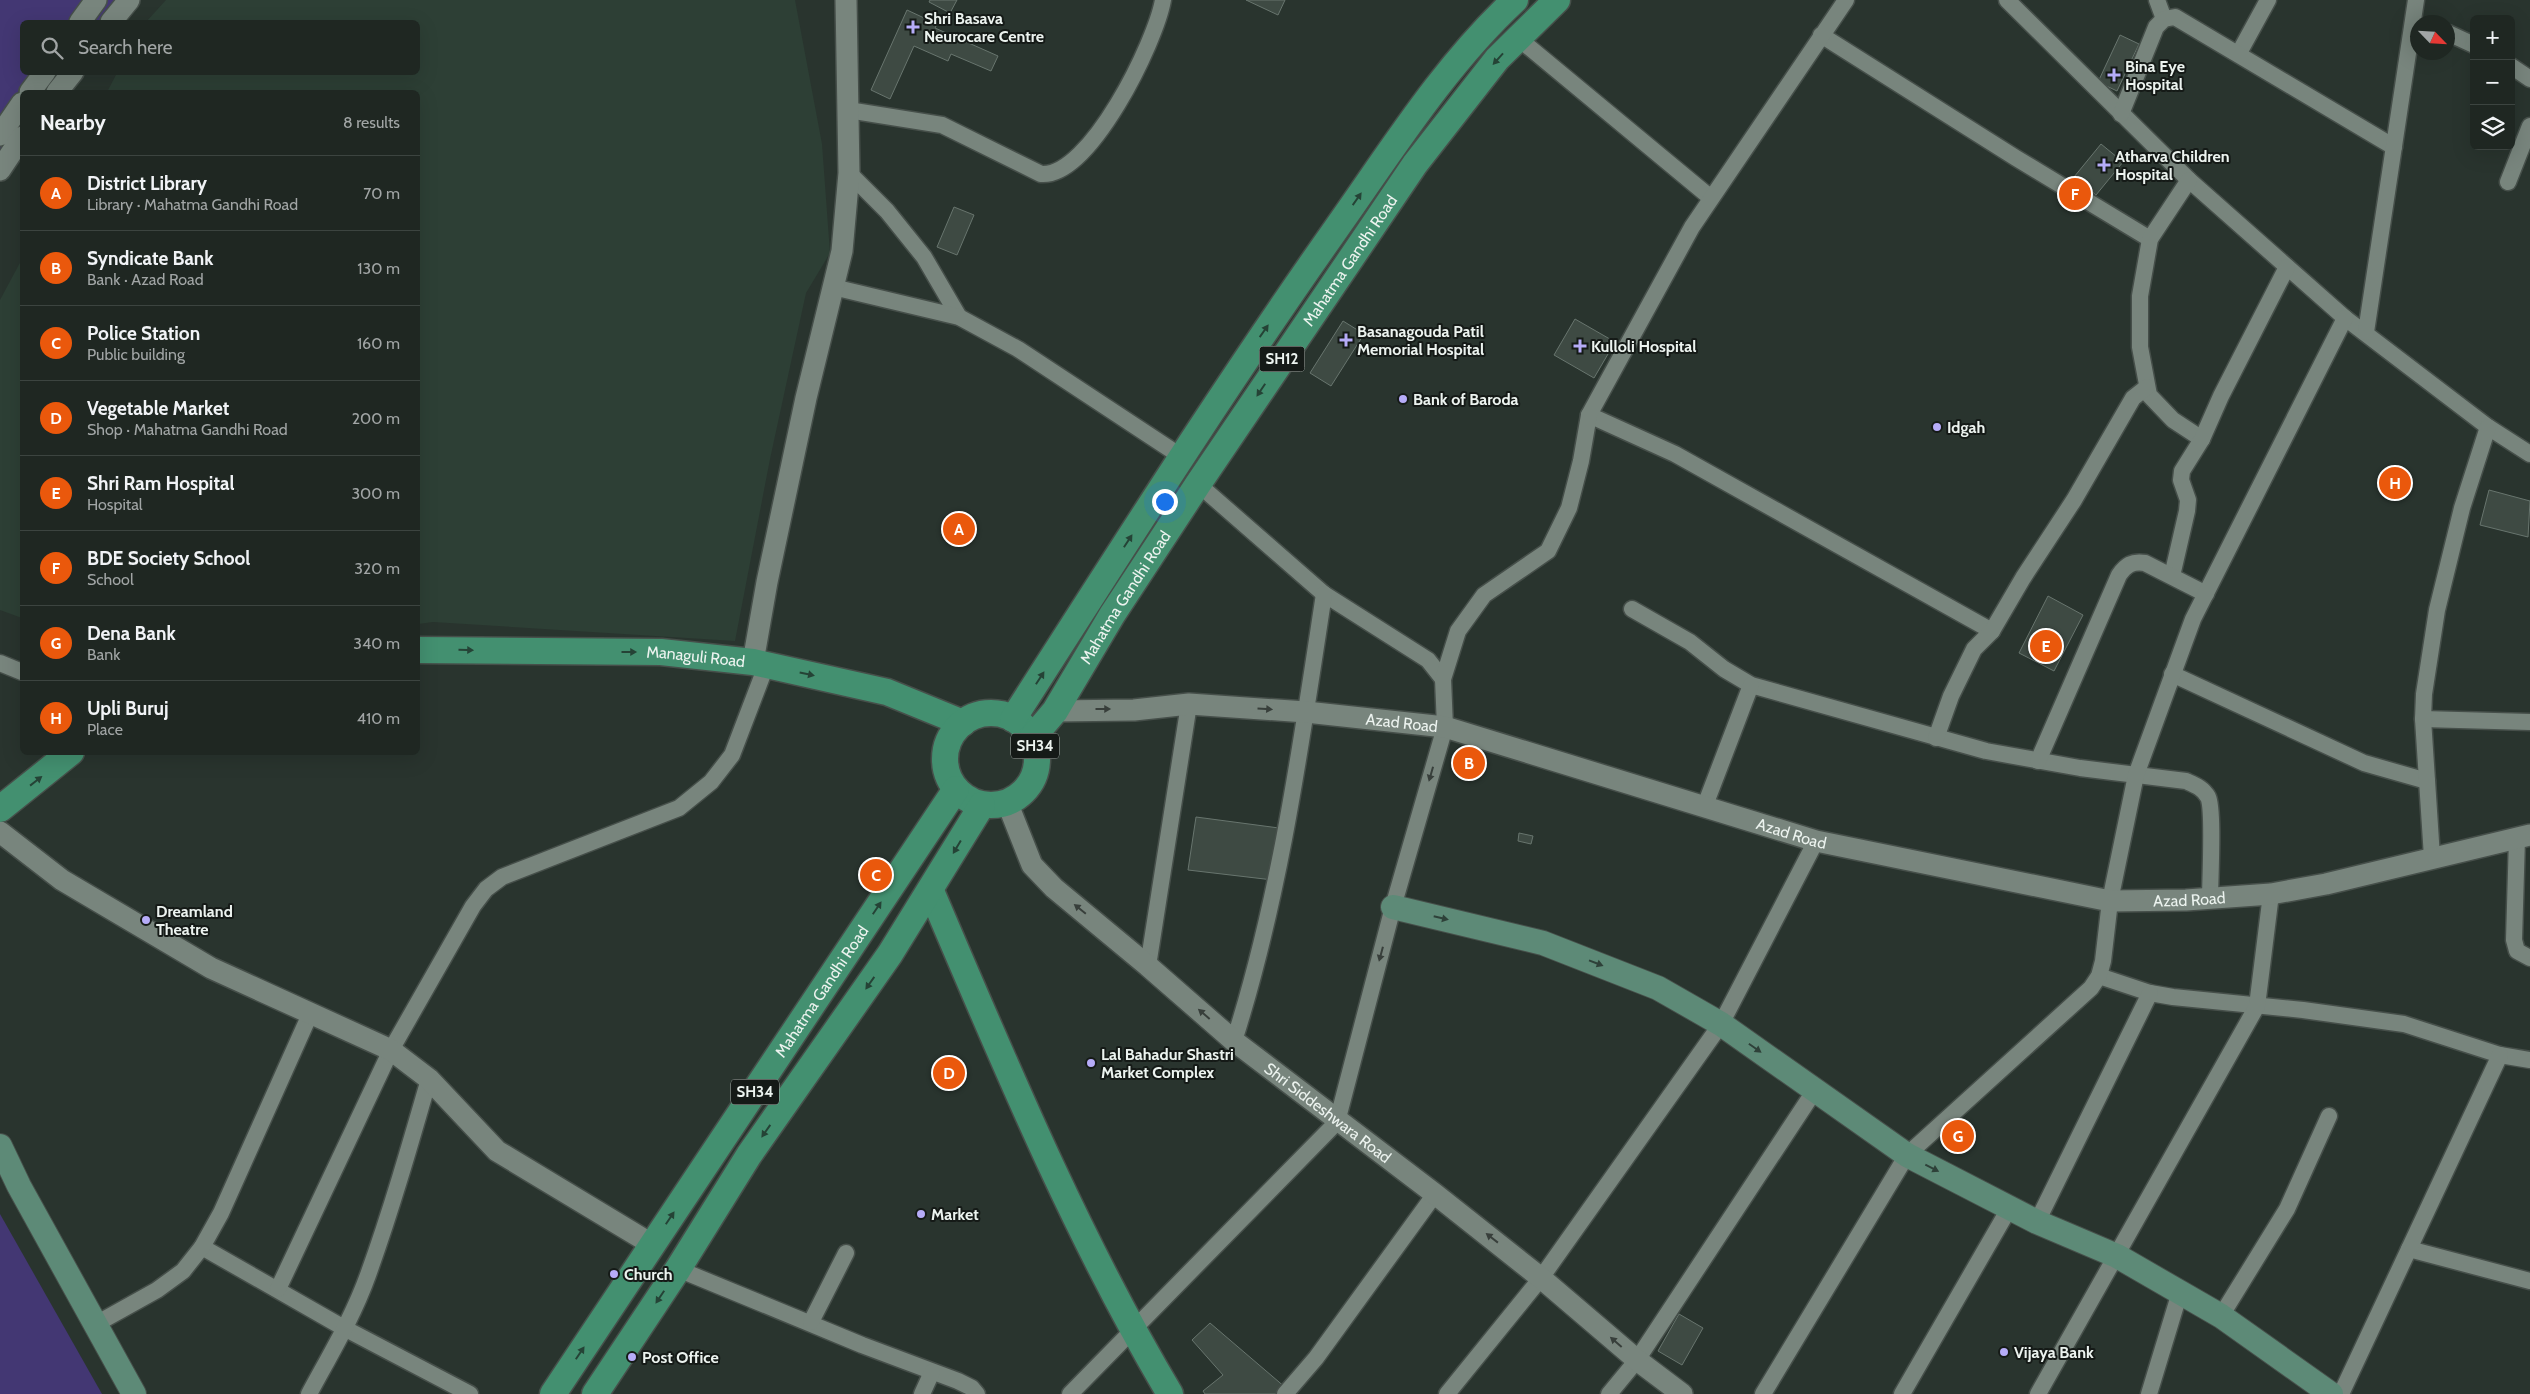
<!DOCTYPE html>
<meta charset="utf-8">
<style>
body{margin:0;font-family:Cabin,sans-serif;background:#272f2a;color:#f1f3f6}
.controls{position:absolute;right:15px;top:15px;display:grid;overflow:hidden;border-radius:8px;box-shadow:0 5px 20px #0002}
.controls button{width:45px;height:45px;display:grid;place-items:center;padding:0;border:0;border-bottom:1px solid #3c4440;background:#1f2722;color:#f1f3f6;font:25px sans-serif}
.compass{position:absolute;left:2410px;top:15px;width:45px;height:45px;border-radius:50%;background:#1f2722;box-shadow:0 5px 20px #0002;rotate:115deg}
.you{position:absolute;left:1164px;top:501px;width:18px;height:18px;margin:-12px;border:4px solid #fff;border-radius:50%;background:#1a73e8;box-shadow:0 0 0 8px #1a73e833}
.badge{display:grid;place-items:center;width:32px;height:32px;border-radius:50%;background:#ea580c;color:#fff;font-size:16px;font-weight:700}
.pin{position:absolute;translate:-50% -50%;border:2px solid #fff;box-shadow:0 1px 5px #0006}
.list{margin:0;padding:0;list-style:none}
h2{display:flex;justify-content:space-between;align-items:center;height:65px;margin:0;padding:0 20px;font-size:21px}
h2 small{font-size:16px;font-weight:400;color:#a1a5a5}
.list li{display:grid;grid-template-columns:32px 1fr auto;gap:15px;align-items:center;box-sizing:border-box;height:75px;padding:0 20px;border-top:1px solid #3c4440}
.list b{display:block;font-size:19px;white-space:nowrap}
.list p{margin:0;font-size:16px;white-space:nowrap;color:#a1a5a5}
.list em{font-size:16px;font-style:normal;color:#a1a5a5}
.icon{flex:none;width:28px;height:28px;fill:none;stroke:currentColor;stroke-width:2;stroke-linecap:round;stroke-linejoin:round}
.map{position:relative;flex:none;width:2530px;height:1394px;overflow:hidden}
.search{position:absolute;background:#1f2722;box-shadow:0 5px 20px #0002;left:20px;top:20px;width:400px;height:55px;display:flex;align-items:center;gap:12px;box-sizing:border-box;padding:0 18px;border-radius:8px;color:#a1a5a5;font-size:19px}
.panel{position:absolute;background:#1f2722;box-shadow:0 5px 20px #0002;left:20px;top:90px;width:400px;height:665px;border-radius:8px}
.map>svg:first-child{display:block}
</style>
<div class="map">
<svg width="2530" height="1394" viewBox="0 0 2530 1394">
<rect width="100%" height="100%" fill="#29342e"/>
<g fill="#2d3f35">
<path d="M166 0H795L822 144 830 253 806 293 770 459 735 641 433 622 418 624V92H107L117 73 418 72V22H146Z"/>
<path d="M22 259V618L0 610V300Z"/>
</g>
<g fill="#433773">
<path d="M0 0H118L101 22H22V72L63 73 47 92H22V125L0 154Z"/>
<path d="M0 1214 102 1394H0Z"/>
</g>
<g fill="#3e4a43" stroke="#68756e">
<path d="M930 0H957L950 13 929 2Z"/>
<path d="M1246 0H1285L1278 15Z"/>
<path d="M907 10 937 24 935 28 998 56 991 71 951 54 948 61 914 46 890 99 871 90Z"/>
<path d="M2120 35 2139 44 2117 91 2098 82Z"/>
<path d="M2101 144 2123 162 2096 195 2074 177Z"/>
<path d="M954 207 974 215 957 255 937 247Z"/>
<path d="M1575 319 1615 342 1594 378 1554 355Z"/>
<path d="M1343 321 1364 334 1331 386 1310 373Z"/>
<path d="M2489 490 2530 501 2528 537 2480 525Z"/>
<path d="M2048 596 2083 615 2054 671 2019 653Z"/>
<path d="M1196 817 1279 828 1273 880 1188 870Z"/>
<path d="M1519 833 1533 836 1531 844 1518 841Z"/>
<path d="M1679 1314 1703 1328 1682 1365 1658 1351Z"/>
<path d="M1210 1323 1286 1388 1281 1394H1205L1203 1391 1223 1375 1192 1340Z"/>
</g>
<g fill="none" stroke-linecap="round" stroke-linejoin="round">
<defs>
<g id="minor">
<path d="M2007 0 2189 180 2345 318 2488 427 2530 454"/>
<path d="M2157 0 2164 19"/>
<path d="M2448 33 2474 45"/>
<path d="M1821 35 2016 158 2150 239"/>
<path d="M1518 38 1711 198"/>
<path d="M2239 53 2268 0"/>
<path d="M2511 66 2530 79"/>
<path d="M848 110 942 125 1041 174C1090 178 1156 41 1163 0"/>
<path d="M2121 114 2156 27 2164 19 2175 17 2394 147"/>
<path d="M849 173 887 211 924 257 959 317"/>
<path d="M2189 180 2150 239 2140 296V347L2149 395 2173 420 2202 439"/>
<path d="M2508 182 2530 126"/>
<path d="M833 287 959 317 1018 349 1182 457"/>
<path d="M2366 332 2416 0"/>
<path d="M1589 415 1675 454 1992 631"/>
<path d="M1198 484 1324 594 1428 660 1443 679"/>
<path d="M2172 576 2187 511 2188 500 2181 480 2182 471 2202 439 2221 396 2287 267"/>
<path d="M1632 609 1690 642 1724 669 1751 685 1986 751 2080 768 2186 781C2195 785 2203 788 2208 797 2214 809 2210 881 2210 899"/>
<path d="M0 663 22 672"/>
<path d="M2172 674 2364 763 2427 781"/>
<path d="M2423 719 2530 722"/>
<path d="M1936 738 1951 696 1974 649 1992 631 2023 578 2074 500 2133 398 2147 387"/>
<path d="M2038 761 2119 575C2126 565 2132 561 2145 563L2206 594"/>
<path d="M1704 808 1751 685"/>
<path d="M2517 838 2514 940 2517 951 2530 958"/>
<path d="M2432 857 2423 719 2424 694 2437 610 2462 508 2488 427"/>
<path d="M1148 966 1189 704"/>
<path d="M2099 976 2150 993 2173 997 2303 1010 2404 1024 2500 1055 2530 1060"/>
<path d="M1234 1041C1280 897 1301 744 1324 594"/>
<path d="M2037 1222 2150 993"/>
<path d="M202 1247 344 1328 470 1394"/>
<path d="M2409 1249 2530 1281"/>
<path d="M678 1269 862 1345 958 1381 972 1388 977 1394"/>
<path d="M278 1289 391 1050 473 906 486 889 502 877 679 808 711 782 732 755 766 666"/>
<path d="M2221 1316 2287 1209 2329 1116"/>
<path d="M811 1322 846 1253"/>
<path d="M96 1324 157 1290 183 1271 202 1247 221 1213 311 1012"/>
<path d="M309 1394C330 1355 353 1317 368 1275 391 1211 410 1145 429 1079"/>
<path d="M922 1394 932 1372"/>
<path d="M1070 1394 1337 1122 1393 907 1445 727 1443 679 1458 631 1484 595 1548 551 1569 508 1581 461 1589 415 1692 227 1846 0"/>
<path d="M1285 1394 1316 1358 1435 1194"/>
<path d="M1447 1394 1541 1278 1721 1024 1816 841"/>
<path d="M1609 1394 1637 1360 1815 1090"/>
<path d="M1763 1394 1907 1155 2091 988 2099 976 2103 961 2110 901 2136 775 2193 619 2345 318"/>
<path d="M1902 1394 2010 1207"/>
<path d="M2038 1394 2257 1006 2271 894"/>
<path d="M2149 1394 2180 1292"/>
<path d="M2341 1394 2500 1055"/>
</g>
<g id="tertiary">
<path d="M80 22 96 0"/>
<path d="M111 22 129 0"/>
<path d="M30 92 45 72"/>
<path d="M57 92 73 72"/>
<path d="M0 135 22 103"/>
<path d="M0 170 22 137"/>
<path d="M753 662 767 582 806 398 842 251 849 173 846 0"/>
<path id="s1" d="M1055 711 1134 710 1189 704 1306 712 1445 727 1816 841 2110 901 2186 900 2271 894 2326 884 2530 835"/>
<path id="s2" d="M1007 802 1032 865 1054 888 1148 966 1234 1041 1435 1194 1541 1278 1637 1360 1682 1394"/>
<path d="M0 832 62 880 211 968 391 1050 429 1079 497 1151 653 1245"/>
</g>
<g id="secondary">
<path d="M1393 907 1543 943 1658 988 1721 1024 1907 1155 2037 1222 2117 1256 2221 1316 2331 1394"/>
<path d="M0 1146 19 1186 134 1394"/>
</g>
<g id="primary">
<path id="s3" d="M418 650 661 652 753 662 887 692 963 723"/>
<circle cx="991" cy="759" r="46"/>
<path d="M1013 719C1119 554 1223 389 1336 229 1392 150 1444 66 1515 0"/>
<path id="s4" d="M1032 738 1055 711 1112 615 1198 484 1415 164 1497 59 1557 0"/>
<path d="M0 809 71 752"/>
<path d="M931 891C1004 1062 1075 1234 1170 1394"/>
<path id="s5" d="M553 1394 956 789"/>
<path d="M595 1394 678 1269 749 1155 890 954 982 805"/>
</g>
</defs>
<use href="#minor" stroke="#464f4a" stroke-width="19"/>
<use href="#tertiary" stroke="#464f4a" stroke-width="24"/>
<use href="#secondary" stroke="#464f4a" stroke-width="26"/>
<use href="#primary" stroke="#464f4a" stroke-width="29"/>
<use href="#minor" stroke="#78857d" stroke-width="16"/>
<use href="#tertiary" stroke="#78857d" stroke-width="21"/>
<use href="#secondary" stroke="#5d8a77" stroke-width="24"/>
<use href="#primary" stroke="#439070" stroke-width="26"/>
</g>
<defs><path id="oneway-solid" d="M-6-.8H1V-3.2L6.5 0L1 3.2V.8H-6Z" transform="scale(1.25)"/></defs>
<g fill="#254336">
<use href="#oneway-solid" transform="translate(1498 59) rotate(132)"/>
<use href="#oneway-solid" transform="translate(1357 199) rotate(-55)"/>
<use href="#oneway-solid" transform="translate(1264 331) rotate(-55)"/>
<use href="#oneway-solid" transform="translate(1261 390) rotate(124)"/>
<use href="#oneway-solid" transform="translate(1128 541) rotate(-57)"/>
<use href="#oneway-solid" transform="translate(466 650) rotate(1)"/>
<use href="#oneway-solid" transform="translate(629 652)"/>
<use href="#oneway-solid" transform="translate(807 674) rotate(12)"/>
<use href="#oneway-solid" transform="translate(1040 678) rotate(-57)"/>
<use href="#oneway-solid" transform="translate(36 781) rotate(-38)"/>
<use href="#oneway-solid" transform="translate(957 847) rotate(121)"/>
<use href="#oneway-solid" transform="translate(877 908) rotate(-56)"/>
<use href="#oneway-solid" transform="translate(870 983) rotate(125)"/>
<use href="#oneway-solid" transform="translate(766 1131) rotate(125)"/>
<use href="#oneway-solid" transform="translate(670 1218) rotate(-56)"/>
<use href="#oneway-solid" transform="translate(660 1297) rotate(124)"/>
<use href="#oneway-solid" transform="translate(580 1353) rotate(-56)"/>
</g>
<g fill="#383f3b">
<use href="#oneway-solid" transform="translate(1103 709)"/>
<use href="#oneway-solid" transform="translate(1265 709) rotate(4)"/>
<use href="#oneway-solid" transform="translate(1431 774) rotate(106)"/>
<use href="#oneway-solid" transform="translate(1080 909) rotate(-141)"/>
<use href="#oneway-solid" transform="translate(1381 954) rotate(105)"/>
<use href="#oneway-solid" transform="translate(1204 1014) rotate(-139)"/>
<use href="#oneway-solid" transform="translate(1492 1238) rotate(-142)"/>
<use href="#oneway-solid" transform="translate(1616 1342) rotate(-139)"/>
</g>
<g fill="#2e4139">
<use href="#oneway-solid" transform="translate(1441 918) rotate(13)"/>
<use href="#oneway-solid" transform="translate(1596 963) rotate(21)"/>
<use href="#oneway-solid" transform="translate(1755 1048) rotate(35)"/>
<use href="#oneway-solid" transform="translate(1932 1168) rotate(27)"/>
</g>
<g fill="#b6acf8" stroke="#151a17" stroke-width="2">
<path d="M910.5 19.5h5v5h5v5h-5v5h-5v-5h-5v-5h5z"/>
<path d="M2111.5 67.5h5v5h5v5h-5v5h-5v-5h-5v-5h5z"/>
<path d="M2101.5 157.5h5v5h5v5h-5v5h-5v-5h-5v-5h5z"/>
<path d="M1343.5 332.5h5v5h5v5h-5v5h-5v-5h-5v-5h5z"/>
<path d="M1577.5 338.5h5v5h5v5h-5v5h-5v-5h-5v-5h5z"/>
<circle cx="1403" cy="399" r="5"/>
<circle cx="1937" cy="427" r="5"/>
<circle cx="146" cy="920" r="5"/>
<circle cx="1091" cy="1063" r="5"/>
<circle cx="921" cy="1214" r="5"/>
<circle cx="614" cy="1274" r="5"/>
<circle cx="2004" cy="1352" r="5"/>
<circle cx="632" cy="1357" r="5"/>
</g>
<g text-anchor="middle" stroke-width="4" stroke-linejoin="round" paint-order="stroke">
<g fill="#151a17" stroke="#acb2ae" stroke-width="1">
<rect x="1259.5" y="346.5" width="45" height="25" rx="4"/>
<rect x="1011" y="733.5" width="48" height="25" rx="4"/>
<rect x="731" y="1079.5" width="48" height="25" rx="4"/>
</g>
<g font-size="15" font-weight="bold" fill="#ecf3ef">
<text x="1282" y="364">SH12</text>
<text x="1035" y="751">SH34</text>
<text x="755" y="1097">SH34</text>
</g>
<g font-size="16" font-weight="bold" fill="#ecf3ef" stroke="#151a17" text-anchor="start">
<text x="924" y="24">Shri Basava<tspan x="924" dy="18">Neurocare Centre</tspan></text>
<text x="2125" y="72">Bina Eye<tspan x="2125" dy="18">Hospital</tspan></text>
<text x="2115" y="162">Atharva Children<tspan x="2115" dy="18">Hospital</tspan></text>
<text x="1357" y="337">Basanagouda Patil<tspan x="1357" dy="18">Memorial Hospital</tspan></text>
<text x="1591" y="352">Kulloli Hospital</text>
<text x="1413" y="405">Bank of Baroda</text>
<text x="1947" y="433">Idgah</text>
<text x="156" y="917">Dreamland<tspan x="156" dy="18">Theatre</tspan></text>
<text x="1101" y="1060">Lal Bahadur Shastri<tspan x="1101" dy="18">Market Complex</tspan></text>
<text x="931" y="1220">Market</text>
<text x="624" y="1280">Church</text>
<text x="2014" y="1358">Vijaya Bank</text>
<text x="642" y="1363">Post Office</text>
</g>
<g font-size="16" fill="#ecf3ef" stroke="#151a17">
<text dy="6" stroke="none"><textPath href="#s4" startOffset="574">Mahatma Gandhi Road</textPath></text>
<text dy="6" stroke="none"><textPath href="#s4" startOffset="169">Mahatma Gandhi Road</textPath></text>
<text dy="6" stroke="none"><textPath href="#s3" startOffset="278">Managuli Road</textPath></text>
<text dy="6" stroke="none"><textPath href="#s1" startOffset="348">Azad Road</textPath></text>
<text dy="6" stroke="none"><textPath href="#s1" startOffset="754">Azad Road</textPath></text>
<text dy="6" stroke="none"><textPath href="#s1" startOffset="1159">Azad Road</textPath></text>
<text dy="6" stroke="none"><textPath href="#s5" startOffset="484">Mahatma Gandhi Road</textPath></text>
<text dy="6" stroke="none"><textPath href="#s2" startOffset="454">Shri Siddeshwara Road</textPath></text>
</g>
</g>
</svg>
<div class="controls">
<button>+</button>
<button>−</button>
<button><svg class="icon" aria-label="layers" viewBox="0 0 24 24"><path d="M12 4l9 5-9 5-9-5zM3 14l9 5 9-5"/></svg></button>
</div>
<svg class="compass" viewBox="-18 -18 36 36"><path d="M0-13l5 13h-10z" fill="#e53935"/><path d="M0 13l5-13h-10z" fill="#a1a5a5"/></svg>
<div class="you"></div>
<div class="pin badge" style="left:959px;top:529px">A</div>
<div class="pin badge" style="left:1469px;top:763px">B</div>
<div class="pin badge" style="left:876px;top:875px">C</div>
<div class="pin badge" style="left:949px;top:1073px">D</div>
<div class="pin badge" style="left:2046px;top:646px">E</div>
<div class="pin badge" style="left:2075px;top:194px">F</div>
<div class="pin badge" style="left:1958px;top:1136px">G</div>
<div class="pin badge" style="left:2395px;top:483px">H</div>
<div class="search"><svg class="icon" aria-label="search" viewBox="0 0 24 24"><circle cx="10" cy="10" r="6"/><path d="M15 15l6 6"/></svg>Search here</div>
<section class="panel">
<h2>Nearby<small>8 results</small></h2>
<ul class="list">
<li><span class="badge">A</span><div><b>District Library</b><p>Library · Mahatma Gandhi Road</p></div><em>70 m</em></li>
<li><span class="badge">B</span><div><b>Syndicate Bank</b><p>Bank · Azad Road</p></div><em>130 m</em></li>
<li><span class="badge">C</span><div><b>Police Station</b><p>Public building</p></div><em>160 m</em></li>
<li><span class="badge">D</span><div><b>Vegetable Market</b><p>Shop · Mahatma Gandhi Road</p></div><em>200 m</em></li>
<li><span class="badge">E</span><div><b>Shri Ram Hospital</b><p>Hospital</p></div><em>300 m</em></li>
<li><span class="badge">F</span><div><b>BDE Society School</b><p>School</p></div><em>320 m</em></li>
<li><span class="badge">G</span><div><b>Dena Bank</b><p>Bank</p></div><em>340 m</em></li>
<li><span class="badge">H</span><div><b>Upli Buruj</b><p>Place</p></div><em>410 m</em></li>
</ul>
</section>
</div>
